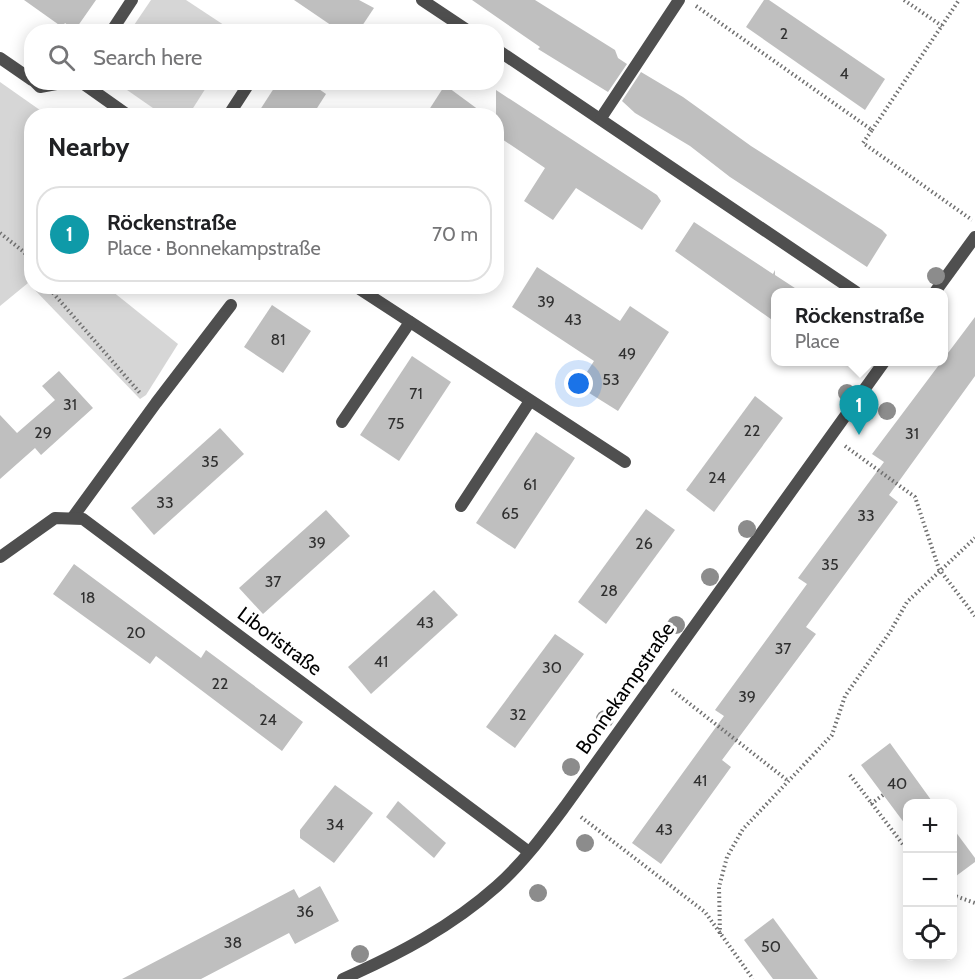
<!DOCTYPE html>
<meta charset="utf-8">
<style>
body{margin:0;font-family:Cabin,sans-serif;background:#f2f2f2;color:#202124}
.controls{position:absolute;right:18px;bottom:18px;display:grid;overflow:hidden;border-radius:12px;box-shadow:0 3px 15px #0003}
.controls button{width:54px;height:54px;display:grid;place-items:center;padding:0;border:0;border-bottom:2px solid #e0e0e0;background:#fff;color:#202124;font:30px sans-serif}
.you{position:absolute;left:579px;top:384px;width:21px;height:21px;margin:-15px;border:4px solid #fff;border-radius:50%;background:#1a73e8;box-shadow:0 0 0 9px #1a73e833}
.badge{display:grid;place-items:center;width:39px;height:39px;border-radius:50%;background:#7c3aed;color:#fff;font-size:20px;font-weight:700}
.pin{position:absolute;translate:-50% -50px;filter:drop-shadow(0 2px 3px #0008)}
.pin::after{content:'';position:absolute;top:32px;width:21px;height:18px;background:inherit;clip-path:polygon(0 0,100% 0,50% 100%)}
.popup{position:absolute;left:771px;top:288px;width:177px;height:78px;box-sizing:border-box;display:grid;place-content:center;border-radius:12px;background:#fff;filter:drop-shadow(0 2px 4px #0005);font-size:20px;white-space:nowrap;color:#757577}
.popup b{font-size:22px;color:#202124}
.popup::after{content:'';position:absolute;left:50%;top:100%;margin-left:-12px;border:12px solid transparent;border-top-color:#fff}
.list{margin:0;padding:0;list-style:none}
h2{display:flex;justify-content:space-between;align-items:center;height:78px;margin:0;padding:0 24px;font-size:26px}
h2 small{font-size:20px;font-weight:400;color:#757577}
.list li{display:grid;grid-template-columns:39px 1fr auto;gap:18px;align-items:center;box-sizing:border-box;height:96px;margin:0 12px 12px;padding:0 12px;border:2px solid #e0e0e0;border-radius:24px}
.list b{display:block;font-size:22px;white-space:nowrap}
.list p{margin:0;font-size:20px;white-space:nowrap;color:#757577}
.list em{font-size:20px;font-style:normal;color:#757577}
.icon{flex:none;width:33px;height:33px;fill:none;stroke:currentColor;stroke-width:2;stroke-linecap:round;stroke-linejoin:round}
.map{position:relative;flex:none;width:975px;height:979px;overflow:hidden}
.search{position:absolute;background:#fff;box-shadow:0 3px 15px #0003;left:24px;top:24px;width:480px;height:66px;display:flex;align-items:center;gap:15px;box-sizing:border-box;padding:0 21px;border-radius:24px;color:#757577;font-size:22px}
.panel{position:absolute;background:#fff;box-shadow:0 3px 15px #0003;left:24px;top:108px;width:480px;height:186px;border-radius:24px}
.map>svg:first-child{display:block}
</style>
<div class="map">
<svg width="975" height="979" viewBox="0 0 975 979">
<rect width="100%" height="100%" fill="#fff"/>
<g fill="#d6d6d6">
<path d="M151 0H186L233 31H130Z"/>
<path d="M0 82 47 115 32 116 31 286 28 283 0 306Z"/>
<path d="M117 83H209L188 116 163 115Z"/>
<path d="M32 287H107L178 344 146 395 140 399Z"/>
</g>
<g fill="#bfbfbf">
<path d="M24 0H96L75 30 65 23 62 27Z"/>
<path d="M294 0H359L374 8 358 32H341Z"/>
<path d="M472 0H535L615 50 618 58 627 64 608 92 538 49 540 47Z"/>
<path d="M764 0H769L885 79 865 110 746 27Z"/>
<path d="M641 72 683 97 751 146 882 230 887 235 867 267 730 177 690 146 635 113 622 101Z"/>
<path d="M278 82H309L326 94 312 116H256Z"/>
<path d="M445 85 487 116H425Z"/>
<path d="M496 90 657 195 661 201 642 230 576 188 553 220 524 201 545 168 496 135Z"/>
<path d="M694 222 773 274 775 270V275L801 292H775V322L675 251Z"/>
<path d="M537 267 620 321 630 306 669 332 618 411 578 386 594 361 512 307Z"/>
<path d="M272 305 311 331 283 373 244 347Z"/>
<path d="M975 317V376L889 495 898 502 806 627 816 634 722 760 731 767 661 864 632 843 724 716 715 710 807 584 798 578 884 462 872 454Z"/>
<path d="M412 356 451 382 399 461 360 435Z"/>
<path d="M59 371 93 408 41 455 35 448 0 479V415L17 433 55 400 42 386Z"/>
<path d="M755 396 783 418 714 512 686 490Z"/>
<path d="M220 428 244 454 154 535 131 508Z"/>
<path d="M536 432 575 458 515 549 476 523Z"/>
<path d="M646 509 675 530 606 624 578 602Z"/>
<path d="M326 510 350 536 263 614 239 588Z"/>
<path d="M74 564 201 658 206 650 303 722 282 751 156 656 150 664 53 594Z"/>
<path d="M434 590 458 615 371 694 348 667Z"/>
<path d="M555 634 584 654 515 748 486 727Z"/>
<path d="M890 743 934 804H908V828L861 765Z"/>
<path d="M335 785 373 813 334 863 300 838V830Z"/>
<path d="M398 801 446 843 434 858 386 817Z"/>
<path d="M952 827 975 858V862L952 879Z"/>
<path d="M320 886 339 921 295 944 289 933 201 979H122L294 889 299 898Z"/>
<path d="M773 918 818 979H773L744 940Z"/>
</g>
<g fill="none" stroke-linecap="round" stroke-linejoin="round">
<g stroke="#717171" stroke-width="4" stroke-dasharray="1.5 3" stroke-linecap="butt">
<path d="M904 0 942 26"/>
<path d="M696 6 872 130 863 143 972 220"/>
<path d="M872 130 959 0"/>
<path d="M0 233 24 252 32 264"/>
<path d="M47 286 140 393"/>
<path d="M845 446 915 497 939 569 975 616"/>
<path d="M672 690 787 780"/>
<path d="M850 775 908 851"/>
<path d="M871 804 883 795"/>
<path d="M581 817 705 912 753 979"/>
<path d="M952 895 975 903"/>
<path d="M720 934 719 887 727 857 743 829 832 735 845 696 890 632 907 602 975 538"/>
</g>
<path stroke="#4f4f4f" stroke-width="12" d="M73 517 156 403 231 305"/>
<g stroke="#4f4f4f" stroke-width="12">
<path d="M422 0 470 32"/>
<path d="M111 32 132 0"/>
<path d="M496 49 856 292"/>
<path d="M0 58 32 80"/>
<path d="M35 82 40 87 67 82"/>
<path d="M81 82 129 116"/>
<path d="M228 116 250 82"/>
<path d="M601 118 679 0"/>
<path d="M355 286 625 462"/>
<path d="M935 292 975 237"/>
<path d="M342 422 410 322"/>
<path d="M461 506 530 401"/>
<path d="M0 557 55 518 83 519 529 852"/>
<path d="M343 979C399 954 451 927 497 886 523 863 545 833 566 805L884 362"/>
</g>
</g>
<g fill="#8c8c8c">
<circle cx="936" cy="276" r="9"/>
<circle cx="847" cy="393" r="9"/>
<circle cx="887" cy="411" r="9"/>
<circle cx="747" cy="529" r="9"/>
<circle cx="710" cy="577" r="9"/>
<circle cx="676" cy="625" r="9"/>
<circle cx="605" cy="719" r="9"/>
<circle cx="571" cy="767" r="9"/>
<circle cx="585" cy="843" r="9"/>
<circle cx="538" cy="893" r="9"/>
<circle cx="360" cy="954" r="9"/>
</g>
<g text-anchor="middle" stroke-width="6" stroke-linejoin="round" paint-order="stroke">
<g font-size="16" fill="#303030">
<text x="784" y="39">2</text>
<text x="844" y="79">4</text>
<text x="546" y="307">39</text>
<text x="573" y="325">43</text>
<text x="278" y="345">81</text>
<text x="627" y="359">49</text>
<text x="611" y="385">53</text>
<text x="416" y="399">71</text>
<text x="70" y="410">31</text>
<text x="396" y="429">75</text>
<text x="752" y="436">22</text>
<text x="43" y="438">29</text>
<text x="912" y="439">31</text>
<text x="210" y="467">35</text>
<text x="717" y="483">24</text>
<text x="530" y="490">61</text>
<text x="165" y="508">33</text>
<text x="510" y="519">65</text>
<text x="866" y="521">33</text>
<text x="317" y="548">39</text>
<text x="644" y="549">26</text>
<text x="830" y="570">35</text>
<text x="273" y="587">37</text>
<text x="609" y="596">28</text>
<text x="88" y="603">18</text>
<text x="425" y="628">43</text>
<text x="136" y="638">20</text>
<text x="783" y="654">37</text>
<text x="381" y="667">41</text>
<text x="552" y="673">30</text>
<text x="220" y="689">22</text>
<text x="747" y="702">39</text>
<text x="518" y="720">32</text>
<text x="268" y="725">24</text>
<text x="700" y="786">41</text>
<text x="897" y="789">40</text>
<text x="335" y="830">34</text>
<text x="664" y="835">43</text>
<text x="305" y="917">36</text>
<text x="233" y="948">38</text>
<text x="771" y="952">50</text>
</g>
<g font-size="20" fill="#000" stroke="#fff">
<text transform="translate(280 641) rotate(37)" y="7">Liboristraße</text>
<text transform="translate(625 688) rotate(-55)" y="7">Bonnekampstraße</text>
</g>
</g>
</svg>
<div class="controls">
<button>+</button>
<button>−</button>
<button><svg class="icon" aria-label="locate" viewBox="0 0 24 24"><circle cx="12" cy="12" r="6"/><path d="M12 2v4M12 18v4M2 12h4M18 12h4"/></svg></button>
</div>
<div class="you"></div>
<div class="pin badge" style="left:859px;top:435px;background:#0f9aa8">1</div>
<div class="popup"><b>Röckenstraße</b>Place</div>
<div class="search"><svg class="icon" aria-label="search" viewBox="0 0 24 24"><circle cx="10" cy="10" r="6"/><path d="M15 15l6 6"/></svg>Search here</div>
<section class="panel">
<h2>Nearby<small></small></h2>
<ul class="list">
<li><span class="badge" style="background:#0f9aa8">1</span><div><b>Röckenstraße</b><p>Place · Bonnekampstraße</p></div><em>70 m</em></li>
</ul>
</section>
</div>
